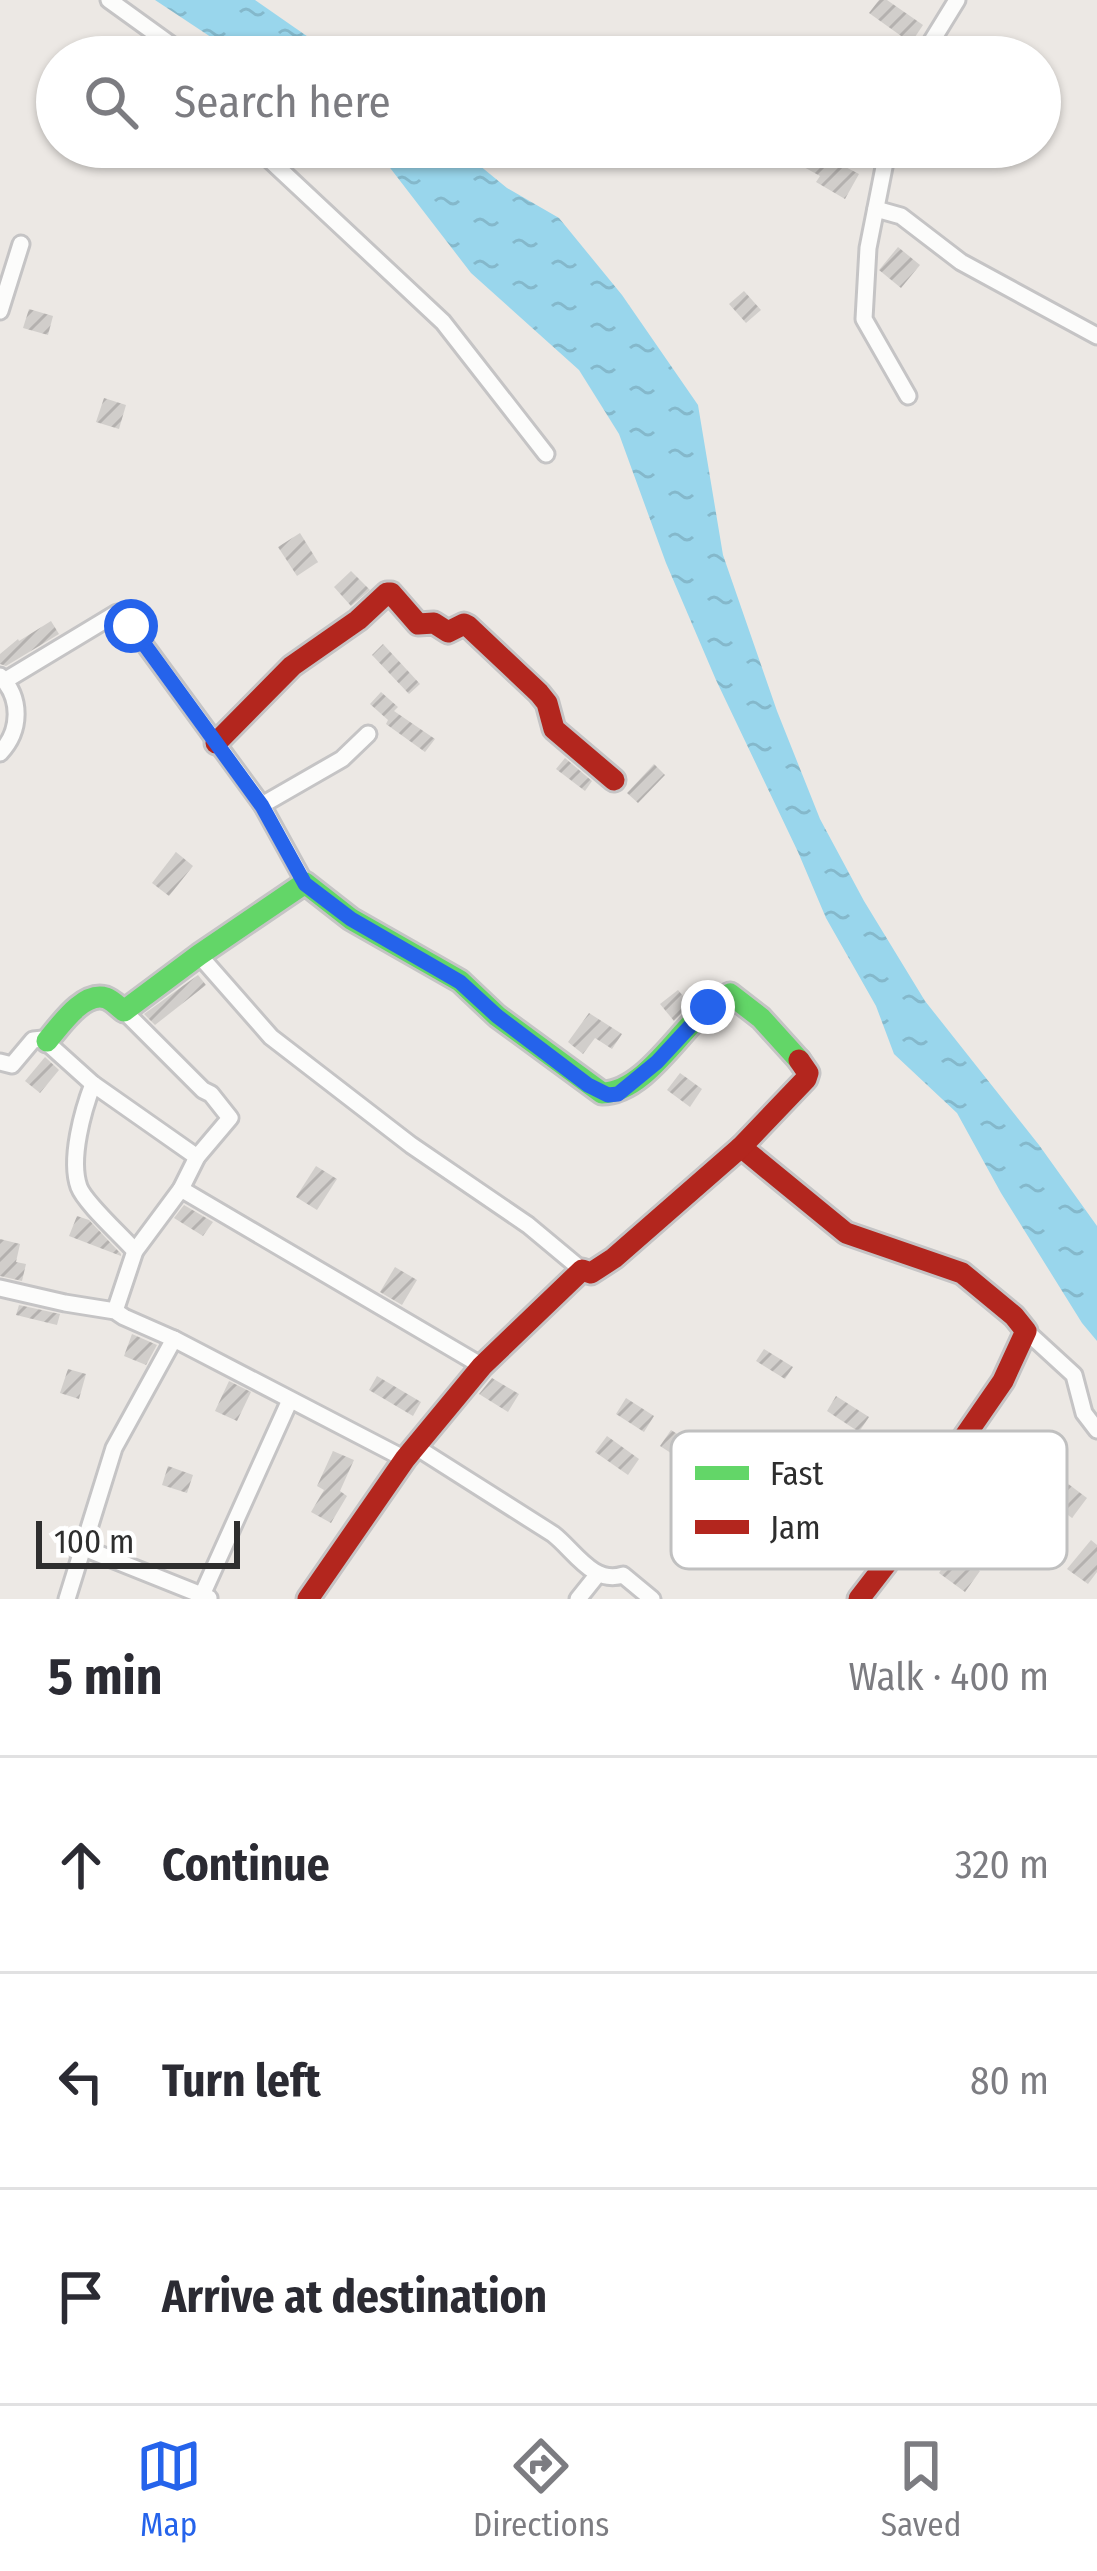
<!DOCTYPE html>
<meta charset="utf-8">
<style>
body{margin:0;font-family:"Fira Sans Condensed",sans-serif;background:#f7f7f7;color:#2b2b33}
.scale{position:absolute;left:36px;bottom:30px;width:204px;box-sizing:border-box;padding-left:12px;border:6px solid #2e2e2e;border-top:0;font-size:33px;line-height:42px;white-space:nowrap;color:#2e2e2e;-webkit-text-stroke:9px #fff;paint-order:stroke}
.stop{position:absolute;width:36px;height:36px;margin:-27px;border:9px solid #2563eb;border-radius:50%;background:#fff}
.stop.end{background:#2563eb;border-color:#fff;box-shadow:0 3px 12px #0008}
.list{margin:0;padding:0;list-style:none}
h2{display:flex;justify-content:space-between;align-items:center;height:156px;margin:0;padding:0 48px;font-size:51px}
h2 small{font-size:39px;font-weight:400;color:#7c7c81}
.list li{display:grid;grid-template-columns:78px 1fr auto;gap:36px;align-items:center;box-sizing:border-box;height:216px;padding:0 48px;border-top:3px solid #e1e1e2}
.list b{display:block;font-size:45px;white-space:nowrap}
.list em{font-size:39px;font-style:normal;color:#7c7c81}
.icon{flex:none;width:66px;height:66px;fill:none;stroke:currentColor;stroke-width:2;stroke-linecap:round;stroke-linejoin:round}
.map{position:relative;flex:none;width:1097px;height:1599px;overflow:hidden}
.search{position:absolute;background:#fff;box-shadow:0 3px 9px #0004;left:36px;right:36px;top:36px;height:132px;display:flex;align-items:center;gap:30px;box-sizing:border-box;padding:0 42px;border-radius:66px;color:#7c7c81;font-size:45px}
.sheet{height:804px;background:#fff}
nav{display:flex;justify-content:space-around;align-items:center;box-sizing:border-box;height:168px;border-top:3px solid #e1e1e2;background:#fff;font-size:33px;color:#7c7c81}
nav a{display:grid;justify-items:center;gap:6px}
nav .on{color:#2563eb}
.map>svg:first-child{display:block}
</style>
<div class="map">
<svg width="1097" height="1599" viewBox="0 0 1097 1599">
<defs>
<pattern id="water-ripples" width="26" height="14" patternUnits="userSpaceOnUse" patternTransform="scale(3)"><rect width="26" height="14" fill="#99d6ec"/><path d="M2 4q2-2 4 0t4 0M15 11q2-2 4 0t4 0" fill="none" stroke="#84b8cb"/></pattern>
<pattern id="building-hatch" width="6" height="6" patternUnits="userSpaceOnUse" patternTransform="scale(3)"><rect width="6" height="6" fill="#d1cecb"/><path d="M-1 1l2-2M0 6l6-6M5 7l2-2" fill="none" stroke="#b4b1af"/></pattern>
</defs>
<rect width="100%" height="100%" fill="#ece8e4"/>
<g fill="url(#water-ripples)">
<path d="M155 0H255L337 57H241Z"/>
<path d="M374 147H457L507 188 559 218 622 295 698 405 723 555 777 711 820 819 864 901 925 1001 1039 1145 1097 1226V1341L1082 1323 1001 1193 957 1113 894 1054 876 1006 826 918 798 852 716 680 666 563 619 434 579 370 471 273Z"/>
</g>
<g fill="url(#building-hatch)">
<path d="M879 0H887L923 25 911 43 869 13Z"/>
<path d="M1040 93 1061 103 1048 130 1040 126Z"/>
<path d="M801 147H839L832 160 859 174 845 199 816 182 820 176 793 161Z"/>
<path d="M898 247 920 265 901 288 879 270Z"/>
<path d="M744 291 761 310 746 323 729 304Z"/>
<path d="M29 309 53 316 48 335 23 328Z"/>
<path d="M104 398 126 405 119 429 96 422Z"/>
<path d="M300 533 318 562 297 576 278 547Z"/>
<path d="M351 571 370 590 351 606 334 587Z"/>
<path d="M51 621 59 634 6 666 0 664V654L18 639 19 641Z"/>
<path d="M383 644 420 684 409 694 372 655Z"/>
<path d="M381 692 398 707 394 711 435 739 425 752 386 724 388 720 370 704Z"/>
<path d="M565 758 592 781 585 791 556 769Z"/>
<path d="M654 764 665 775 638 803 627 793Z"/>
<path d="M176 852 193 866 169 896 152 883Z"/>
<path d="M198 975 206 985 155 1025 144 1014Z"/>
<path d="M678 990 690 1004 674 1021 660 1004Z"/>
<path d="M589 1013 622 1034 612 1049 595 1038 583 1054 568 1042Z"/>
<path d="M45 1057 59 1070 40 1093 25 1081Z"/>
<path d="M680 1073 702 1089 690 1107 667 1090Z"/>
<path d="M316 1166 337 1179 317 1210 296 1197Z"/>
<path d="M184 1205 213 1222 203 1236 174 1218Z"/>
<path d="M77 1216 89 1220 121 1254V1256L69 1236Z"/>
<path d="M0 1239 20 1244 16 1262 26 1264 22 1281 0 1276Z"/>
<path d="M395 1267 417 1280 402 1305 380 1292Z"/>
<path d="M19 1305 60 1314 57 1325 16 1315Z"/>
<path d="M132 1334 157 1345 146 1365 124 1356Z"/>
<path d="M764 1349 793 1367 785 1379 756 1361Z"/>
<path d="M68 1369 86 1374 79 1399 60 1393Z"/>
<path d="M377 1376 421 1402 413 1416 369 1390Z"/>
<path d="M492 1378 519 1394 508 1412 479 1394Z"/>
<path d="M229 1381 251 1392 237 1421 215 1411Z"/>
<path d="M836 1396 869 1417 859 1432 827 1411Z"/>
<path d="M626 1398 654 1416 644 1432 616 1414Z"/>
<path d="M671 1430 704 1451 698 1461 693 1457 688 1464 660 1446Z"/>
<path d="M607 1436 639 1459 628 1475 595 1452Z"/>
<path d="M333 1451 354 1460 340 1491 347 1496 331 1523 311 1512 324 1490 317 1486Z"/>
<path d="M168 1466 193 1475 187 1493 162 1485Z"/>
<path d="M1067 1483 1087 1498 1072 1518 1052 1503Z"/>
<path d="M1091 1540 1097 1545V1572L1088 1584 1067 1569Z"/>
<path d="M950 1557 960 1564 963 1559 980 1571 965 1592 939 1573Z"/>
</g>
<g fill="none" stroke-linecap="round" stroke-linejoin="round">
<defs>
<g id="street">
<path d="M109 0 188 57"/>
<path d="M922 57 957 0"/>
<path d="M256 147 443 322 546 454"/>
<path d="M888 147 868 248 864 319 908 396"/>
<path d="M876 209 901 216 961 262 1097 336"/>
<path d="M0 311 21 244"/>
<path d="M0 676C22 698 21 731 0 753"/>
<path d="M6 680 117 613 131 626 262 805 305 883"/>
<path d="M262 805 342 759 368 734"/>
<path d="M199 955 271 1037 411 1145 528 1225 582 1270"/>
<path d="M0 1062 12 1065 33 1040 43 1039 93 1084 197 1157"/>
<path d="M93 1084C83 1110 69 1159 79 1187 85 1203 122 1236 135 1251"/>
<path d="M181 1189 482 1366"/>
<path d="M0 1288 65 1303 115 1311 124 1317 174 1339 405 1459"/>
<path d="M115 1311 135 1251 181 1189 197 1157 230 1118 211 1094 203 1090 124 1011"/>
<path d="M1026 1331 1074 1375 1084 1413 1097 1430"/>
<path d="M416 1447 553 1534C574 1550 593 1585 623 1575L652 1599"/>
<path d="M84 1548 209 1598"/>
<path d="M202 1595 290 1400"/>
<path d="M67 1599 114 1448 174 1339"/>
<path d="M578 1599 598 1574"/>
</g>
<path id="fast" d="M47 1041C60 1026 83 991 106 998 112 1000 120 1008 124 1011L199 955 305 883 351 919 460 981 497 1016 602 1093C642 1093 677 1035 705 1010 713 1003 722 999 730 994L761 1018 799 1060"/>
<g id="jam">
<path d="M216 743 292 666 358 620 387 593H391L418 624 434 623 448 632 464 624 468 626 539 693 547 703 554 729 614 780"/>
<path d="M741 1147 846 1233 962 1273 1014 1316 1026 1331 1003 1381 938 1475 886 1564 859 1599"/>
<path d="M308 1599 405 1459 482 1366 582 1270 591 1273 614 1258 741 1147 806 1079 808 1073 799 1060"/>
</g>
</defs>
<use href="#street" stroke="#c5c4c5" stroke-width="21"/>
<use href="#fast" stroke="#c5c4c5" stroke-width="27"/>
<use href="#jam" stroke="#c5c4c5" stroke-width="27"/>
<use href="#street" stroke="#fcfcfb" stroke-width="15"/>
<use href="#fast" stroke="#63d668" stroke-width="21"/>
<use href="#jam" stroke="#b3261e" stroke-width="21"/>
</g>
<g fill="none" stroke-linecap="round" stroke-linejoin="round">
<path stroke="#2563eb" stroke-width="15" d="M131 626 262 806 305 884 351 919 460 982 497 1016 588 1085 608 1095 618 1094 657 1062 708 1007"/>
</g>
<rect x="671" y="1431" width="396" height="138" rx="18" fill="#fff" stroke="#c0c0c0" stroke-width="3"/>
<rect x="695" y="1466" width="54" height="14" fill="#63d668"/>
<rect x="695" y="1520" width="54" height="14" fill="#b3261e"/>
<g font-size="33" fill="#2e2e2e">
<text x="770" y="1485">Fast</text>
<text x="770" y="1539">Jam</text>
</g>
</svg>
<div class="scale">100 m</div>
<div class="stop" style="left:131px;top:626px"></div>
<div class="stop end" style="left:708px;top:1007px"></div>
<div class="search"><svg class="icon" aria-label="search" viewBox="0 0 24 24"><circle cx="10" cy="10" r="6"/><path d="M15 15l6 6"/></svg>Search here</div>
</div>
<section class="sheet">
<h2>5 min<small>Walk · 400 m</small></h2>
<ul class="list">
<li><svg class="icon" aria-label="ahead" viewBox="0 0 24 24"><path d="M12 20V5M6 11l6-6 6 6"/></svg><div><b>Continue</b></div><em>320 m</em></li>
<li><svg class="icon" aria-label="left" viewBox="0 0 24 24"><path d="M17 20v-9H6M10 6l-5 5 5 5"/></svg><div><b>Turn left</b></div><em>80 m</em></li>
<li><svg class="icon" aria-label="arrive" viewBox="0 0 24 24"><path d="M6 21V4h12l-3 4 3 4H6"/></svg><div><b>Arrive at destination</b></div></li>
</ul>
</section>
<nav>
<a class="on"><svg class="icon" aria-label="map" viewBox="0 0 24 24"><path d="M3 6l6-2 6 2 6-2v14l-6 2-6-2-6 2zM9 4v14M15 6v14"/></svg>Map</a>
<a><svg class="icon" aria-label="directions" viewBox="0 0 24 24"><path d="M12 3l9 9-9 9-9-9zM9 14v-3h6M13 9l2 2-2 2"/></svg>Directions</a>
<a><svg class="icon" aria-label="saved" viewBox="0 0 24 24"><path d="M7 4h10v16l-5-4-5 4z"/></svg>Saved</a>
</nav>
